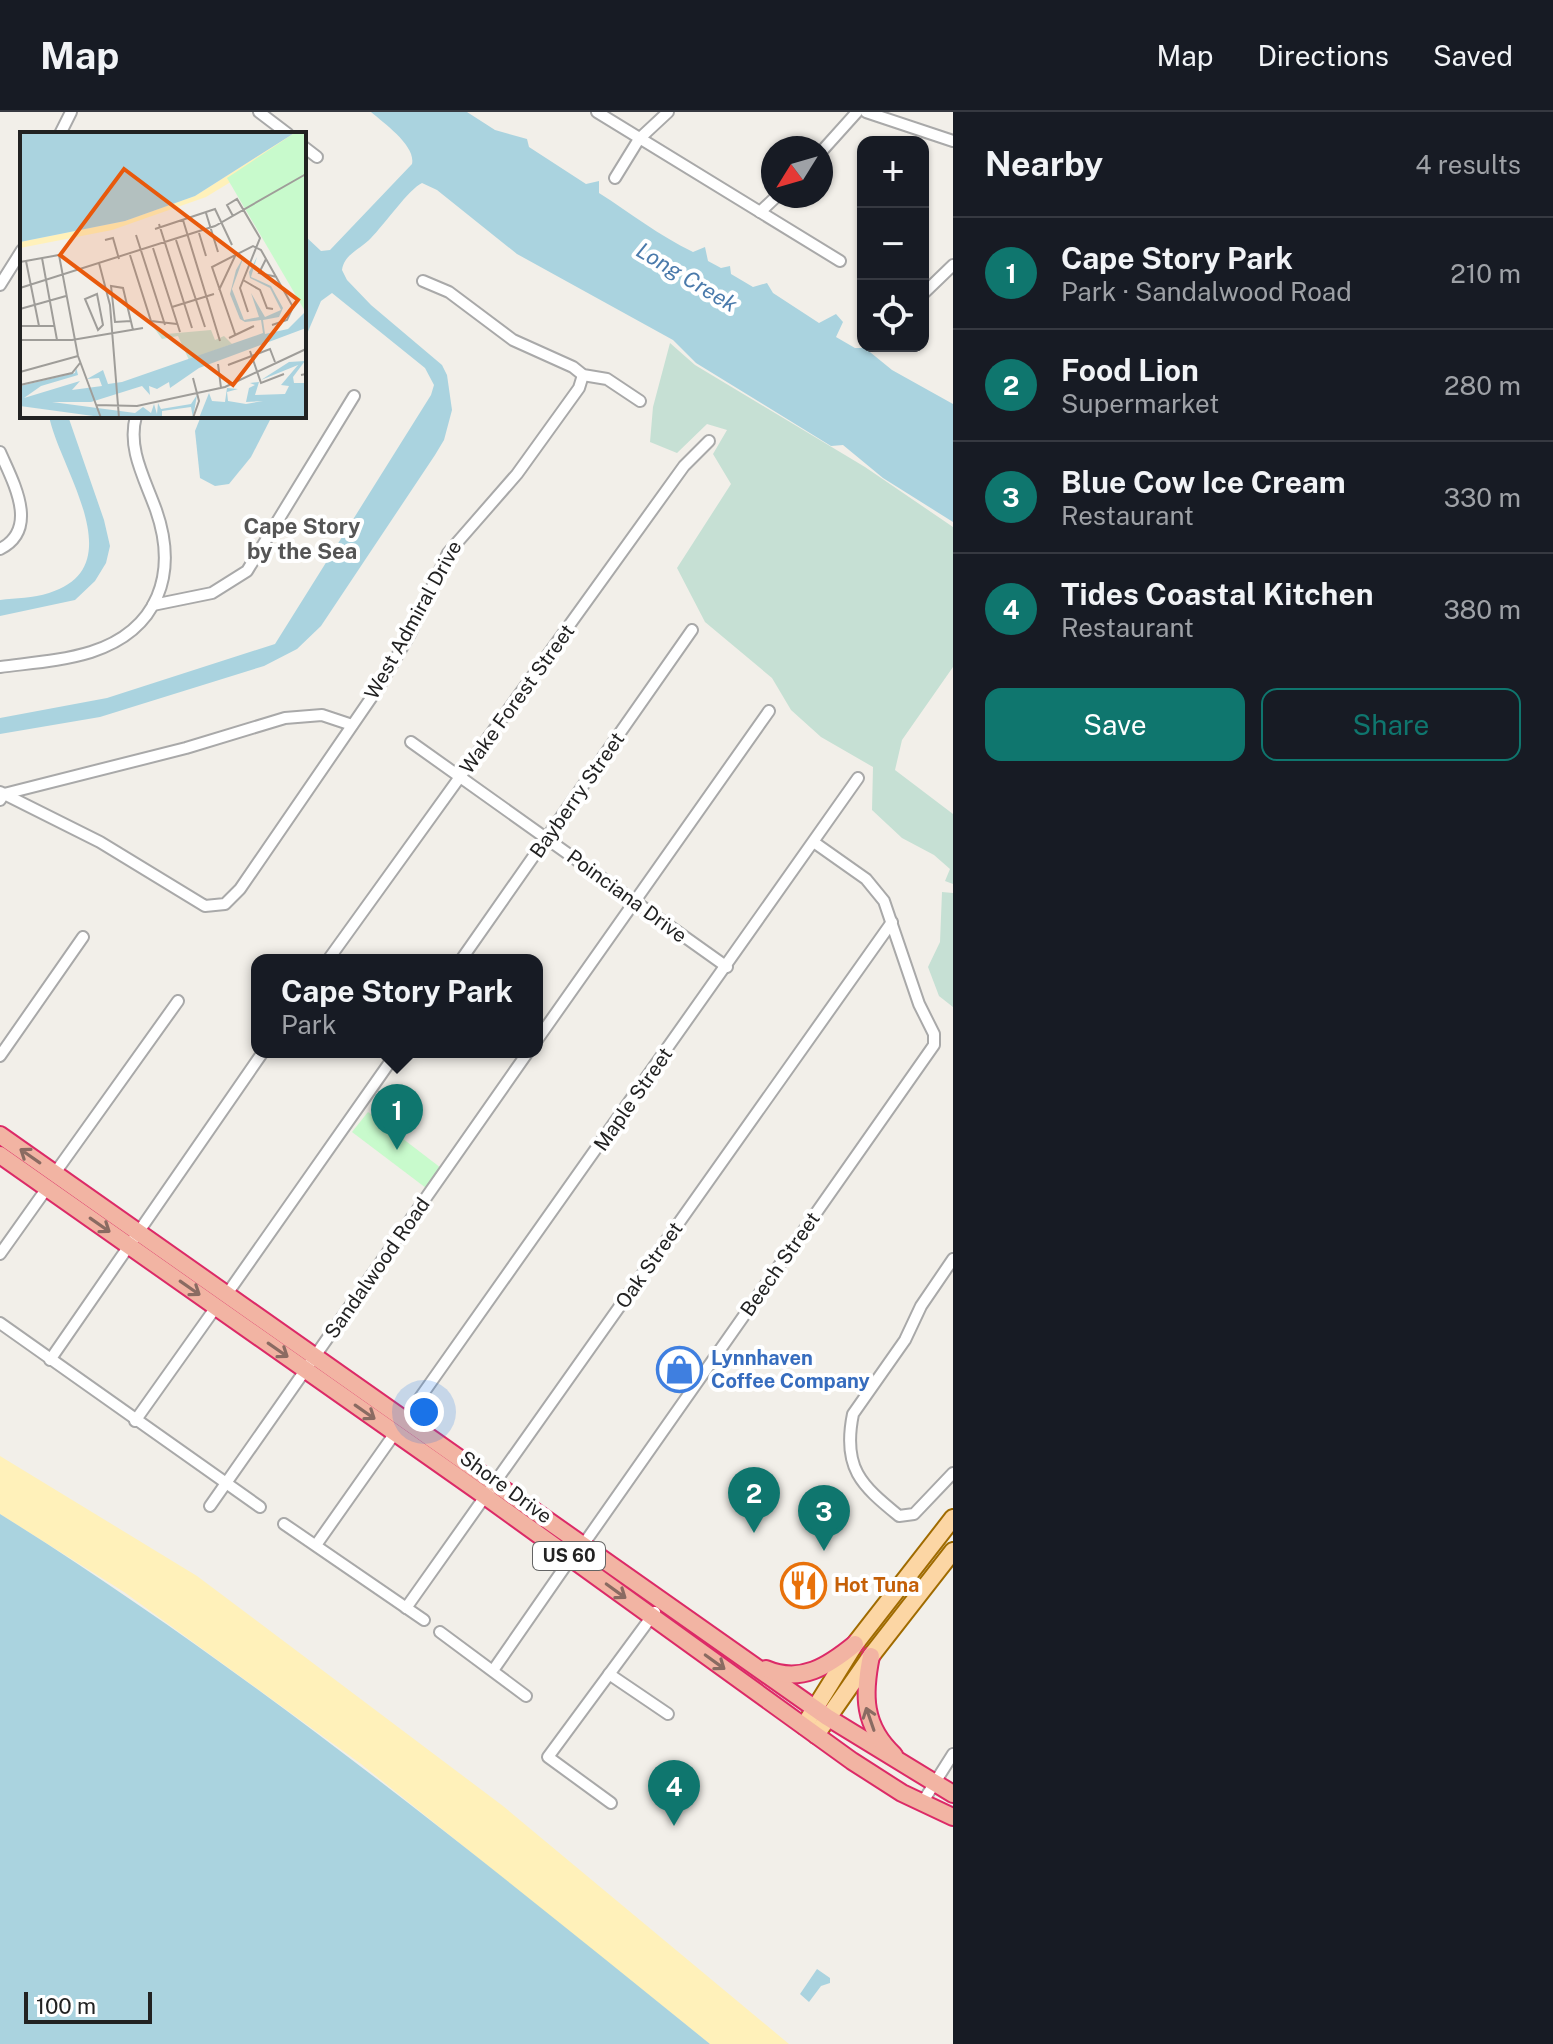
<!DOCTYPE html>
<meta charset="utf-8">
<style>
body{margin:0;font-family:"Public Sans",sans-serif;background:#20242c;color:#f1f3f6}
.controls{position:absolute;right:24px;top:24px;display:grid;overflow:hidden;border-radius:16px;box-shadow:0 2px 6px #0004}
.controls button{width:72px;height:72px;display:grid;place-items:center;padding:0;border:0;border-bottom:2px solid #363941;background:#171b24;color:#f1f3f6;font:40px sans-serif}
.compass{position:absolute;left:761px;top:24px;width:72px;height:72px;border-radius:50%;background:#171b24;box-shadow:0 2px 6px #0004;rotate:233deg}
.scale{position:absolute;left:24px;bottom:20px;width:128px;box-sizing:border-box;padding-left:8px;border:4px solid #222;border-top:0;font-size:22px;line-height:28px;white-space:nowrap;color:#222;-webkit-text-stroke:6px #fff;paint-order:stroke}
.you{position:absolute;left:424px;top:1300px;width:28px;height:28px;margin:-20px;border:6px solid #fff;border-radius:50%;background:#1a73e8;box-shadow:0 0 0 12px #1a73e833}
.badge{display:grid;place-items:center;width:52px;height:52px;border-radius:50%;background:#0f766e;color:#fff;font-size:26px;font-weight:700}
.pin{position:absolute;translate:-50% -66px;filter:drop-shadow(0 2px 4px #0008)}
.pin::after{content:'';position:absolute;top:42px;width:28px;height:24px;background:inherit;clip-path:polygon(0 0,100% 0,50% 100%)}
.popup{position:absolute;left:251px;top:842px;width:292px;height:104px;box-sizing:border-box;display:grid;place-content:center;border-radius:16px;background:#171b24;filter:drop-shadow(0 2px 6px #0005);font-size:26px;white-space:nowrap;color:#9ea1a6}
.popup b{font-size:30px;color:#f1f3f6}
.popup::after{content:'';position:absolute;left:50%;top:100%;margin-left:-16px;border:16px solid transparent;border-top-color:#171b24}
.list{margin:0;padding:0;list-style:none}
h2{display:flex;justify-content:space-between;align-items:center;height:104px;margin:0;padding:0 32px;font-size:34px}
h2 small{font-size:26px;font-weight:400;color:#9ea1a6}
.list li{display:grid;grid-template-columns:52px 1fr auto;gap:24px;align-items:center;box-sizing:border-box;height:112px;padding:0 32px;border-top:2px solid #363941}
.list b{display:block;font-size:30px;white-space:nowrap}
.list p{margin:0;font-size:26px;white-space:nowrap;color:#9ea1a6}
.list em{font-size:26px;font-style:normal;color:#9ea1a6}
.actions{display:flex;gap:16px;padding:24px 32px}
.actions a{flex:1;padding:18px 0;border:2px solid #0f766e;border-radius:16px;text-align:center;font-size:28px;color:#0f766e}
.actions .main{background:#0f766e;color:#fff}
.icon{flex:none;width:44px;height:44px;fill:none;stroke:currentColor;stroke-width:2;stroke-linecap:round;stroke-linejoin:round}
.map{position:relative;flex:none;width:953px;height:1932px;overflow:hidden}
header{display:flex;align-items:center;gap:48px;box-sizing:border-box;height:112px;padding:0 40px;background:#171b24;border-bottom:2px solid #363941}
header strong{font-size:38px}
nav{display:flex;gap:44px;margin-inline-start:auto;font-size:28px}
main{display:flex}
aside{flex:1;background:#171b24}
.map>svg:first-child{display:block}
</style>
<header>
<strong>Map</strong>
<nav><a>Map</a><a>Directions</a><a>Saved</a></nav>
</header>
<main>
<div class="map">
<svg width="953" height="1932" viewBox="0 0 953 1932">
<rect width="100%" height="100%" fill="#f2efe9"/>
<g fill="#c6e0d4">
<path d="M670 231 695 253 865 355 953 415V555L902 628 895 658 953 702V772L945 769 950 757 934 743 902 726 872 698 873 655 821 625 791 598 772 566 705 510 677 456 731 372 713 342 727 318 707 312 677 341 650 330 653 295Z"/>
<path d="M942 780 953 781V895L939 884 928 855 940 830Z"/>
</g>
<path fill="#fff1ba" d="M0 1344 197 1464 503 1694 789 1932H710L361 1652 124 1480 0 1402Z"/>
<path fill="#c8facc" d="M368 1000 441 1056 426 1076 352 1020Z"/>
<g fill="#aad3df">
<path d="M371 0H467L495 18 527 27 529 35 586 72 599 69V81C632 102 658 123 693 140L705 135 708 149 721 156 730 154 731 162 753 175 767 171 773 181 819 211 836 202 843 210 836 225 855 236H865L892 258 953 292V410L883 366 843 333 831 334 696 251 673 228 517 142 437 78 422 71C409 77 384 113 371 126 361 137 344 142 342 158L347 168 371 193 442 253 447 263 452 298 444 328 435 343 321 514 297 537 264 554 100 605 0 622V606L107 586 275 532 431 283 434 273 425 256 332 181 321 189 304 229V123L321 139 330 138 412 52C416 34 385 12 371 0Z"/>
<path d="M49 304H68L104 408 110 434 106 451 95 469 75 488 0 504V488C16 486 33 486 49 481 134 455 59 356 49 304Z"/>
<path d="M201 304H272L251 345 229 372 215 374 200 366 195 319Z"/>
<path d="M0 1402C251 1559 480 1746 710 1932H0Z"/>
<path d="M817 1857 830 1866V1871L821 1874 809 1890 800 1882Z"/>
</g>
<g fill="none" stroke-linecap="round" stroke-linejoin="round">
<defs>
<g id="minor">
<path d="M259 0 288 22"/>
<path d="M597 0 840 149"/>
<path d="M866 0 953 29"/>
<path d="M60 22 71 0"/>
<path d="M304 35 317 45"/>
<path d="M821 40 857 0"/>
<path d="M615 66 639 27 668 0"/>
<path d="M760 100 777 84"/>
<path d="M423 169 449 180 513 228 573 255 583 263 607 267 640 289"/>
<path d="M0 173 22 138"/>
<path d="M923 182 953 153"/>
<path d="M0 340C13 370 40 417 0 437"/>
<path d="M153 493 212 481 247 459 354 284"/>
<path d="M0 555C30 551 62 549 91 540 159 518 178 461 156 398 145 367 127 337 136 304"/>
<path d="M411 630 727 855"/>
<path d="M0 680 100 730 205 794 225 792 240 777 380 573 410 522 448 441 517 362 579 276 583 263"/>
<path d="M0 688 4 682 186 636 285 606 322 603 352 613"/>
<path d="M328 848 684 354 709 329"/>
<path d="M461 848 692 518"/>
<path d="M537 928 769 599"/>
<path d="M0 944 83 825"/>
<path d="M55 1061 178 889"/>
<path d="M0 1142 47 1076"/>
<path d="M953 1147 921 1194 905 1228 853 1302C842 1356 861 1373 899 1404L914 1402 953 1361"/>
<path d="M227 1182 397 940"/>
<path d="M0 1211 260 1395"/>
<path d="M50 1248 263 940"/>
<path d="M405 1307 858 666"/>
<path d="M135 1309 216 1195"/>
<path d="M210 1394 528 940"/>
<path d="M284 1412 424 1508"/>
<path d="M316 1433 395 1321"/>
<path d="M583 1433 934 933V922L919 892 884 789 866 767 815 731"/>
<path d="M406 1496 892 810"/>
<path d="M440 1520 526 1584"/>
<path d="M494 1557 571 1446"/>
<path d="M609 1562 668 1602"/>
<path d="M611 1691 548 1645 655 1500"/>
<path d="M922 1691 953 1642"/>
</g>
<g id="primary">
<path d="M804 1614 855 1532 953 1406"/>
<path d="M816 1623 871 1544 953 1439"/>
</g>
<g id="trunk">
<path d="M0 1023 827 1605 953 1682"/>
<path d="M0 1043 485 1384 852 1649 902 1681 953 1705"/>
<path d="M871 1544C863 1583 863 1614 894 1643"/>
<path d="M766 1557C801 1572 828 1554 855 1532"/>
</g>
</defs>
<use href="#minor" stroke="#a9a9a9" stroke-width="14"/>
<use href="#primary" stroke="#a06b00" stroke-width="20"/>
<use href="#trunk" stroke="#dc2a67" stroke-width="20"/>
<use href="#minor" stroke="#fff" stroke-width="10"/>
<use href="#primary" stroke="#fcd6a4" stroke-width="16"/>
<use href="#trunk" stroke="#f2b4a3" stroke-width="16"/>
</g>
<defs><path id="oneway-shaft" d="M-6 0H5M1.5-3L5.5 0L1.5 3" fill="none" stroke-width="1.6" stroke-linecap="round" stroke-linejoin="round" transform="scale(2)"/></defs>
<g stroke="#8a6b62">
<use href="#oneway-shaft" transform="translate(30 1044) rotate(-145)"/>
<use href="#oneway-shaft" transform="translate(100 1113) rotate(35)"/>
<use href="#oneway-shaft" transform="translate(190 1176) rotate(35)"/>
<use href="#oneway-shaft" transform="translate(278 1238) rotate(35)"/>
<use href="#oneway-shaft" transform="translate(365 1300) rotate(35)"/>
<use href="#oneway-shaft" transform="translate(616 1479) rotate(36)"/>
<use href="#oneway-shaft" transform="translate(715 1550) rotate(36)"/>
<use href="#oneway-shaft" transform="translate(870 1607) rotate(-109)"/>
</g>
<defs>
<symbol id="shop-ring" viewBox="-11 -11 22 22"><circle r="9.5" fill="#fff" stroke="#3f7fe0" stroke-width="1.5"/><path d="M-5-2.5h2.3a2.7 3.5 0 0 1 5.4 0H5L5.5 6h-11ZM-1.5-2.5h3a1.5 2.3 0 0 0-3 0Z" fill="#3f7fe0"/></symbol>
<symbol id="restaurant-ring" viewBox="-11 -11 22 22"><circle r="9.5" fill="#fff" stroke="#e8710a" stroke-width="1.5"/><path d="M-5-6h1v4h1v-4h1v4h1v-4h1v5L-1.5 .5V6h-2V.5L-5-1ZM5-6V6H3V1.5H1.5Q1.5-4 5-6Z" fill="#e8710a"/></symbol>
</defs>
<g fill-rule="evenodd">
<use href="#shop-ring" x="654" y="1232" width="51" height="51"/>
<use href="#restaurant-ring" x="778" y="1448" width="51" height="51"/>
</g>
<g text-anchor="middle" stroke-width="8" stroke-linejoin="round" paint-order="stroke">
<rect fill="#fff" stroke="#646464" stroke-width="2" x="533" y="1430" width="72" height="28" rx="6"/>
<g font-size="18" font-weight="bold" fill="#222">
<text x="569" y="1450">US 60</text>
</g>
<g font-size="20" fill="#222" stroke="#fff">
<text transform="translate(413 508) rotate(-61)" y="7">West Admiral Drive</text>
<text transform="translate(517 587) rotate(-54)" y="7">Wake Forest Street</text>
<text transform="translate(577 683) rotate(-55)" y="7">Bayberry Street</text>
<text transform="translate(627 784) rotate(36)" y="7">Poinciana Drive</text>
<text transform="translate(633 987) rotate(-55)" y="7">Maple Street</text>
<text transform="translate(780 1152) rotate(-55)" y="7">Beech Street</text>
<text transform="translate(649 1153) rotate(-55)" y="7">Oak Street</text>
<text transform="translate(377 1156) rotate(-55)" y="7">Sandalwood Road</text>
<text transform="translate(506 1375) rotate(36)" y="7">Shore Drive</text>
</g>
<g font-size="20" font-weight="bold" fill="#366cbe" stroke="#fff" text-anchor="start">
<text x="711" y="1253">Lynnhaven<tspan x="711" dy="23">Coffee Company</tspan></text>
</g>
<g font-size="20" font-weight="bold" fill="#c56008" stroke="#fff" text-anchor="start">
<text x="834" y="1480">Hot Tuna</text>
</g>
<g font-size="22" font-style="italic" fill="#4a7aab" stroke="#fff">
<text transform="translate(687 165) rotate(31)" y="8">Long Creek</text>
</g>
<g font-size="22" font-weight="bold" fill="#555" stroke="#fff">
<text x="302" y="422">Cape Story<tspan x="302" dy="25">by the Sea</tspan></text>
</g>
</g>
<g transform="translate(20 20)">
<rect width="286" height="286" fill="#f2efe9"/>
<path d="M132 193 146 202 191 198 195 208 204 204 212 212 169 228 158 204 142 207Z" fill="#c6e0d4"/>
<path d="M276 0 263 18 186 65 92 98 0 116V110L105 89 175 64Z" fill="#fff1ba"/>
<path d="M276 0H286L285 179 207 46Z" fill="#c8facc"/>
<path d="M0 0H276L175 64 105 89 0 110ZM224 124 212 157 224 188 239 185 231 161 245 185 261 178 250 156 230 146 229 140 237 125 231 145 251 154 263 176 259 185 243 188 245 202 268 197 286 179V196L179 236 150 256 149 250 137 257 129 254 130 263 122 254 71 270H32L115 281 123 275 131 281 134 272 137 282 138 271 141 277 171 272 177 263 173 286 171 275 142 279V285L151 286H88L0 274V254L55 241 56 235 58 243 21 254 4 266 60 249 52 258 82 254 79 246 67 247 83 238 88 252 102 250 243 201 241 188 225 190 220 187 210 162 216 138ZM285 229 273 245 274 251H286V286H179L189 261 192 269 205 270 207 256 218 257 207 260 208 269 226 272 243 269 226 270 229 256 235 253 230 251 239 250 235 263 265 262 269 254 261 253 278 233 241 248 269 230Z" fill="#aad3df"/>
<path fill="none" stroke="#9f9d99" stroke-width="2" d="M186 81 198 120M213 84 207 73 217 67 240 106 220 156 228 180M163 88 200 209M139 92 172 196M135 97 195 77 212 113M179 101 186 124M116 103 145 193M85 108 93 106 99 127M156 108 185 195M133 116 160 200M110 123 131 189 157 192M22 126 37 208M246 127 239 141 257 145M6 129 19 194M0 130 39 123 58 224 81 286M79 131 90 173 99 286M223 148 240 158 247 176 253 177M0 156 195 94 286 42M199 158 216 122M77 162 83 193 78 198 65 167ZM152 175 194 162M0 177 46 164M111 189 95 190 91 154 103 156 113 198M0 194H35M215 202 192 135 233 114 241 118 273 175 267 188 252 193M209 206 234 194M0 208H52L123 196M230 219 241 251 264 242M198 232 201 256M208 233 250 217 255 230M0 240 58 224M281 243 286 242 285 199M0 253 52 241 60 231M76 273 117 274 205 255 286 217M173 286 179 269 173 246"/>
<path fill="#e8590c" fill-opacity="0.15" stroke="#e8590c" stroke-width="4" d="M104 37 278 168 213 253 40 123Z"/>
<rect width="286" height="286" fill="none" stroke="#222" stroke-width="4"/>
</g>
</svg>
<div class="controls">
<button>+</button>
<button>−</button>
<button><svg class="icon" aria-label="locate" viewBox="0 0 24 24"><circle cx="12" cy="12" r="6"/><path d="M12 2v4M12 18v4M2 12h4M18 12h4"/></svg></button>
</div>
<svg class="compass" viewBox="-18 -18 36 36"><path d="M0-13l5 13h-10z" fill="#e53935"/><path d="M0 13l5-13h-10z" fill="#9ea1a6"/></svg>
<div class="scale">100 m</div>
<div class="you"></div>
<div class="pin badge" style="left:397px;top:1038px">1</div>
<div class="popup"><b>Cape Story Park</b>Park</div>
<div class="pin badge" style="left:754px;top:1421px">2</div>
<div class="pin badge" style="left:824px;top:1439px">3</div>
<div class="pin badge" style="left:674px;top:1714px">4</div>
</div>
<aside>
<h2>Nearby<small>4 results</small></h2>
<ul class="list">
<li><span class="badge">1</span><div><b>Cape Story Park</b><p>Park · Sandalwood Road</p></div><em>210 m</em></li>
<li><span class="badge">2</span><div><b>Food Lion</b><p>Supermarket</p></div><em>280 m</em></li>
<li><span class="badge">3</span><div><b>Blue Cow Ice Cream</b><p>Restaurant</p></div><em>330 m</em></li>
<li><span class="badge">4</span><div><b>Tides Coastal Kitchen</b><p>Restaurant</p></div><em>380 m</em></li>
</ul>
<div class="actions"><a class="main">Save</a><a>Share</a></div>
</aside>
</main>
